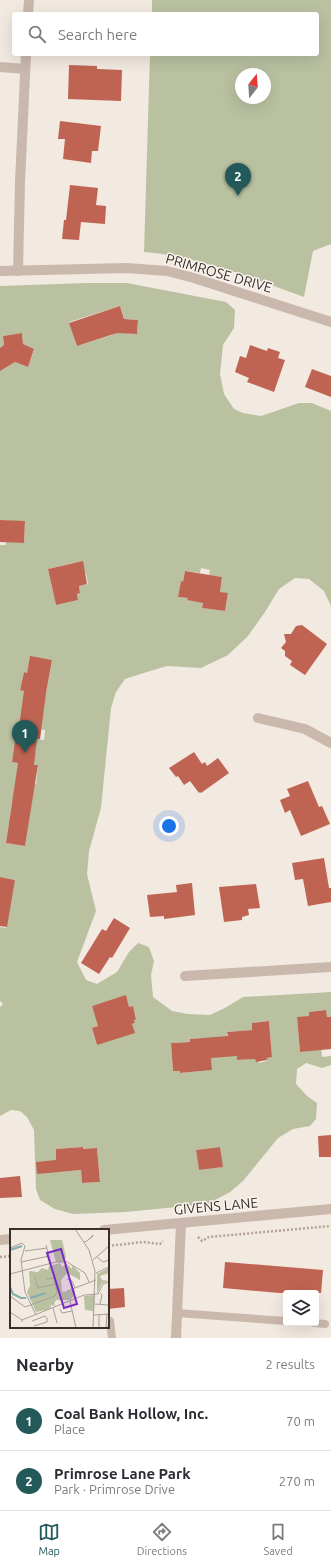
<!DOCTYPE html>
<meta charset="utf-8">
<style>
body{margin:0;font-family:Ubuntu,sans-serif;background:#f2f2f3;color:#2b2b33}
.controls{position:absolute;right:12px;bottom:12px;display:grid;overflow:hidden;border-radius:4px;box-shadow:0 4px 16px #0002}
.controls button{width:36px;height:36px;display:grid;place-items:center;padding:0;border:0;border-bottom:1px solid #e1e1e2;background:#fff;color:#2b2b33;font:20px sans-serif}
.compass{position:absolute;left:235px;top:68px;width:36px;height:36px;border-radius:50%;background:#fff;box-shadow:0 4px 16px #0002;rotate:17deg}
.you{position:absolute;left:169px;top:826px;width:14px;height:14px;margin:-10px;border:3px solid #fff;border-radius:50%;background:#1a73e8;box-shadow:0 0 0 6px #1a73e833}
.badge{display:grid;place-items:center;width:26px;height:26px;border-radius:50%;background:#235958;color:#fff;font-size:13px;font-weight:700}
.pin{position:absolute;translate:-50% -33px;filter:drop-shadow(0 1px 2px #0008)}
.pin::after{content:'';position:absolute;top:21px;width:14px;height:12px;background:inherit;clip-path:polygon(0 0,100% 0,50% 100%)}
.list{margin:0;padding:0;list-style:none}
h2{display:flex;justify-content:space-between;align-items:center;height:52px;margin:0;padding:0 16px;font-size:17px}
h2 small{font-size:13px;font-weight:400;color:#7c7c81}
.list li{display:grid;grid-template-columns:26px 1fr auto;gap:12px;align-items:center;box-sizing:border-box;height:60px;padding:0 16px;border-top:1px solid #e1e1e2}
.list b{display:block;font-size:15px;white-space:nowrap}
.list p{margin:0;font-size:13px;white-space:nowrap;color:#7c7c81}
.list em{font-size:13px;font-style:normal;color:#7c7c81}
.icon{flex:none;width:22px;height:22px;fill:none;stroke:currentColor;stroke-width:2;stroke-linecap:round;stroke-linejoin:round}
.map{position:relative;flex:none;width:331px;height:1338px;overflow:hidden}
.search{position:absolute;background:#fff;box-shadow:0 4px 16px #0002;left:12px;right:12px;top:12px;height:44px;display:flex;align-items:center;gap:10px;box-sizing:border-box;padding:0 14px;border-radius:4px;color:#7c7c81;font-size:15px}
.sheet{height:172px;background:#fff}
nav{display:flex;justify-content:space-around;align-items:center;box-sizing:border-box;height:56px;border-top:1px solid #e1e1e2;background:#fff;font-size:11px;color:#7c7c81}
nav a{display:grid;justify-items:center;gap:2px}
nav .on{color:#235958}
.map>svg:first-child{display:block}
</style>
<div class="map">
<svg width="331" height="1338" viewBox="0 0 331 1338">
<rect width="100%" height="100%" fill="#f2e9e1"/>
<g fill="#b9c1a1" fill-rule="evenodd">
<path d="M152 0H331V244L313 251 304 297C254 279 198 256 144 252L150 54H317V14H152ZM241 74H265V98H241Z"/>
<path d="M88 283H127L226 302 235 310 234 328 223 345 220 374 224 394 234 409 243 413 261 416 299 403H312L331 411V606L324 591 309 579 295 578 279 589 265 612 248 636 228 655 201 668 167 666 150 671 125 679 116 692 111 708 101 808 89 851 87 874 96 911 77 962 86 980 97 984 117 972 129 952 138 943 149 947 154 961 151 975 153 997 172 1011 188 1014 210 1015 225 1008 243 997 331 992V1017H327L326 1010 309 1012V1016L297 1018 300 1052 315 1050 321 1044 322 1057 331 1056V1065L322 1068 306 1063 297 1069 296 1084 307 1096 317 1103 316 1119 310 1126 293 1129 278 1138 243 1181 230 1192 208 1204 125 1212 73 1214 55 1209 40 1200 36 1189 34 1130 27 1117 20 1111 11 1110 0 1116V1007L3 1004 0 1001V927L6 928 15 880 0 877V545H6V542L24 543 25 522 0 520V365L3 369 15 362 28 367 34 350 23 344 22 333 3 336 4 345 0 348V286ZM120 306 125 321 112 335 77 346 69 322ZM126 319 138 320 137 334 125 333ZM74 563 77 575 86 573 88 584 79 586 80 593 77 594 78 600 56 605 48 569ZM201 568 210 570 209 575 222 577 220 592 228 594 225 611 202 608 203 602 188 600V598L178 597 181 582H183L185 571 200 573ZM30 657 52 660 46 693 20 690 24 672 27 673ZM17 727 45 730 44 740 35 739 36 748 33 765 38 766 36 784 16 782 18 763 12 762ZM12 802 31 805 25 846 6 843ZM126 996 129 1007 133 1006 136 1018 134 1020 135 1023 97 1045 92 1028 104 1024 97 1021 92 1006ZM269 1021 272 1057 267 1058V1061L259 1063V1061L256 1062 255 1059 237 1060V1056L228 1043 227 1032 252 1030V1023ZM209 1038 212 1070 180 1073V1071H173L171 1043 186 1042 191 1046 190 1039ZM82 1147 83 1149 97 1148 100 1182 82 1183 81 1170 57 1172 56 1149ZM220 1147 222 1167 199 1170 196 1150Z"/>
</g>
<g fill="#bf6452">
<path d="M69 65 97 66V69L122 70 121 101 68 99Z"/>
<path d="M60 121 101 126 98 151H92L91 163 63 159 65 139H58Z"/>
<path d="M70 185 98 188 96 205 106 206 105 224 81 222 79 240 62 239 64 220H66Z"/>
<path d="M120 306 124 319 138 320 137 334 117 333 77 346 69 323Z"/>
<path d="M22 333 23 344 34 349 28 367 15 362 0 371V348L4 345 3 336Z"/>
<path d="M250 345 267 351 268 348 280 352 278 358 285 360 274 392 247 382 249 378 235 372 240 356 246 358Z"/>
<path d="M312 369 331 376V397L305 387Z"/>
<path d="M0 520 25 521 24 543 0 542Z"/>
<path d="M83 561 87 584 79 586 80 593 77 594 78 600 56 605 48 569Z"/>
<path d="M185 571 222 577 220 592 228 593 225 611 202 608 203 603 187 600 188 598 178 597 181 581 183 582Z"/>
<path d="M302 625 327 644 305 675 290 665 292 661 285 656V651L281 648 286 642 284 634H291L296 626Z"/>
<path d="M30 656 52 660 46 693 40 739H37L34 765H38L25 846 6 843 18 763 12 762 17 727H19L24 691 20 690 24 672 27 673Z"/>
<path d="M194 752 202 764 205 762 207 766 218 758 229 773 201 793 200 792 199 793 190 781 184 785 178 776 176 777 169 768Z"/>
<path d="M308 781 319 807 322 806 330 824 301 836 290 810 285 813 280 800 290 796 287 789Z"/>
<path d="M324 858 329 888H331V902L308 906 303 879 295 880 292 863Z"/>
<path d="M0 877 15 880 7 927 0 926Z"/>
<path d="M192 883 195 915 164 919V916L150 917 147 895 177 892 176 885Z"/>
<path d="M256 884 260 908 248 909 249 915 242 917V920L224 922 219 887Z"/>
<path d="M114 918 130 928 112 958 110 957 99 974 81 963 102 929 106 931Z"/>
<path d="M126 995 129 1007 133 1006 136 1019 134 1020 135 1023 132 1024 135 1033 97 1045 92 1028 98 1026 92 1006Z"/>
<path d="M326 1010 327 1017H331V1049L300 1052 297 1017 309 1016V1012Z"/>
<path d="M269 1021 272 1057 267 1058V1060L256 1062 255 1059 237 1060V1056L211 1058 212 1070 180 1073V1071H173L171 1043 190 1042V1039L228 1036 227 1032 252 1030V1023Z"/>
<path d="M331 1135V1157H319L318 1136Z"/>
<path d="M83 1147V1149L97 1148 100 1182 82 1183 81 1170 37 1174 36 1162 56 1160V1149Z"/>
<path d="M220 1147 223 1167 199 1170 196 1150Z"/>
<path d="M20 1176 22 1197 0 1198V1178Z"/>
<path d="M225 1262 323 1270 321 1293H280L223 1288Z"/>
<path d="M124 1288 125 1307 108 1309V1289Z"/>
</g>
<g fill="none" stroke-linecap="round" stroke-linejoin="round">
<g stroke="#b6a297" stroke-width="2.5" stroke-dasharray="2 2" stroke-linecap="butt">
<path d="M198 1237 202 1241 209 1237 331 1226"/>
<path d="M108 1246 143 1242 160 1244 163 1241"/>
<path d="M0 1257 11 1256"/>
</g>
<g stroke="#cab8ad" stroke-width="8">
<path d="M177 1313 286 1321"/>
<path d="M110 1321 112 1338"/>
<path d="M314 1323 325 1324"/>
</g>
<g stroke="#cab8ad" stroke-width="10">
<path d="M28 14 29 0"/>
<path d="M0 67 25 69"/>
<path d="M0 271 127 268 167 271 194 278 331 322"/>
<path d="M18 271 20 182 26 54"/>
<path d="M258 718 305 729 331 743"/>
<path d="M185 976 331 967"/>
<path d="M176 1338 181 1223"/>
</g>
<g stroke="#cab8ad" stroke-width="10">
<path d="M104 1230 331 1209"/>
<path d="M0 1240 11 1239"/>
</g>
</g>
<g text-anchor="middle" stroke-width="3" stroke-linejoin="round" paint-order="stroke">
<g font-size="14" fill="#392f2b" stroke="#faf3ee">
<text transform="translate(219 273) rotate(16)" y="5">PRIMROSE DRIVE</text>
<text transform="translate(216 1206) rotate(-5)" y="5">GIVENS LANE</text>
</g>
</g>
<g transform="translate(10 1229)">
<rect width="99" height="99" fill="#f2e9e1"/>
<path d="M40 11H52L56 28 53 33H46ZM50 34 52 38 57 35 62 40V36L70 44V51L57 44 51 51 52 63 65 61 64 66 61 71H46L44 75 46 77 41 76 40 80 26 83 17 63 20 57 19 42 28 43 32 39 38 41 39 37ZM99 39V44L90 47 92 51 99 52 92 54 87 65V45ZM85 66 84 82 75 81 74 67Z" fill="#b9c1a1"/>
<path fill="none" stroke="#81aeac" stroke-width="2" d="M0 21 12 17M0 58 3 65 11 69H16M20 69 36 64"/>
<path fill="none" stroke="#a89f98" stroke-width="1" d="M65 0 79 21 85 42 83 99M74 13 77 12 83 7V6L78 11M36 16 41 35M0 19 12 14 15 17 11 31 15 63 26 86M15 22 37 19M87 28 93 33 99 31M83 31 99 17M11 33 39 27M86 44 99 38M0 45 46 33H57L75 44 79 53M25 48 28 59 45 55M57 50 62 52 65 59M57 62 86 51M90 64 92 66 90 75M0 67 15 78 45 67 47 63 44 49 36 50M60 72 66 99M85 75 98 76M43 79 47 94M50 80 52 84 62 82M0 83 12 91M84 86 99 85M22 92 35 87 37 89V93L24 97M12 93V91L74 66 88 65 93 55 99 53M89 99V86M96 99 97 85M98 99 99 86"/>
<path fill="#7b2cbf" fill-opacity="0.15" stroke="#7b2cbf" stroke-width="2" d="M51 20 67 75 54 79 37 24Z"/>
<rect width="99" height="99" fill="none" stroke="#392f2b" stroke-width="2"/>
</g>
</svg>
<div class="controls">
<button><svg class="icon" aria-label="layers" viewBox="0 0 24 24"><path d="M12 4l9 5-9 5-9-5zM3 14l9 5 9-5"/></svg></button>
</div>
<svg class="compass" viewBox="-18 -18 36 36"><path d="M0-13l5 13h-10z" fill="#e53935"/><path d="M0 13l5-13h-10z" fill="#7c7c81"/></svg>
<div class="you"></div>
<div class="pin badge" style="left:25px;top:753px">1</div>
<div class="pin badge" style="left:238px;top:196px">2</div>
<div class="search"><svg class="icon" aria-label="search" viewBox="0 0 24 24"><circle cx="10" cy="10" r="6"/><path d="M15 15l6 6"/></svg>Search here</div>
</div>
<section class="sheet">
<h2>Nearby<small>2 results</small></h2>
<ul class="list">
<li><span class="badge">1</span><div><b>Coal Bank Hollow, Inc.</b><p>Place</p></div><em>70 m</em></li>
<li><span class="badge">2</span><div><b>Primrose Lane Park</b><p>Park · Primrose Drive</p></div><em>270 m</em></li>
</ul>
</section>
<nav>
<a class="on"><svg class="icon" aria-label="map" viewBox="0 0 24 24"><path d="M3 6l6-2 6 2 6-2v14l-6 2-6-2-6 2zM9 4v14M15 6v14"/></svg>Map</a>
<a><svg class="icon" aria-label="directions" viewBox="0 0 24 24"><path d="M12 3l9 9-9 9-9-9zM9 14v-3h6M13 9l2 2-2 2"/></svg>Directions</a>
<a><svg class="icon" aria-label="saved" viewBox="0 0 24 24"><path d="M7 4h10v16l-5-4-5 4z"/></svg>Saved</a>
</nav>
